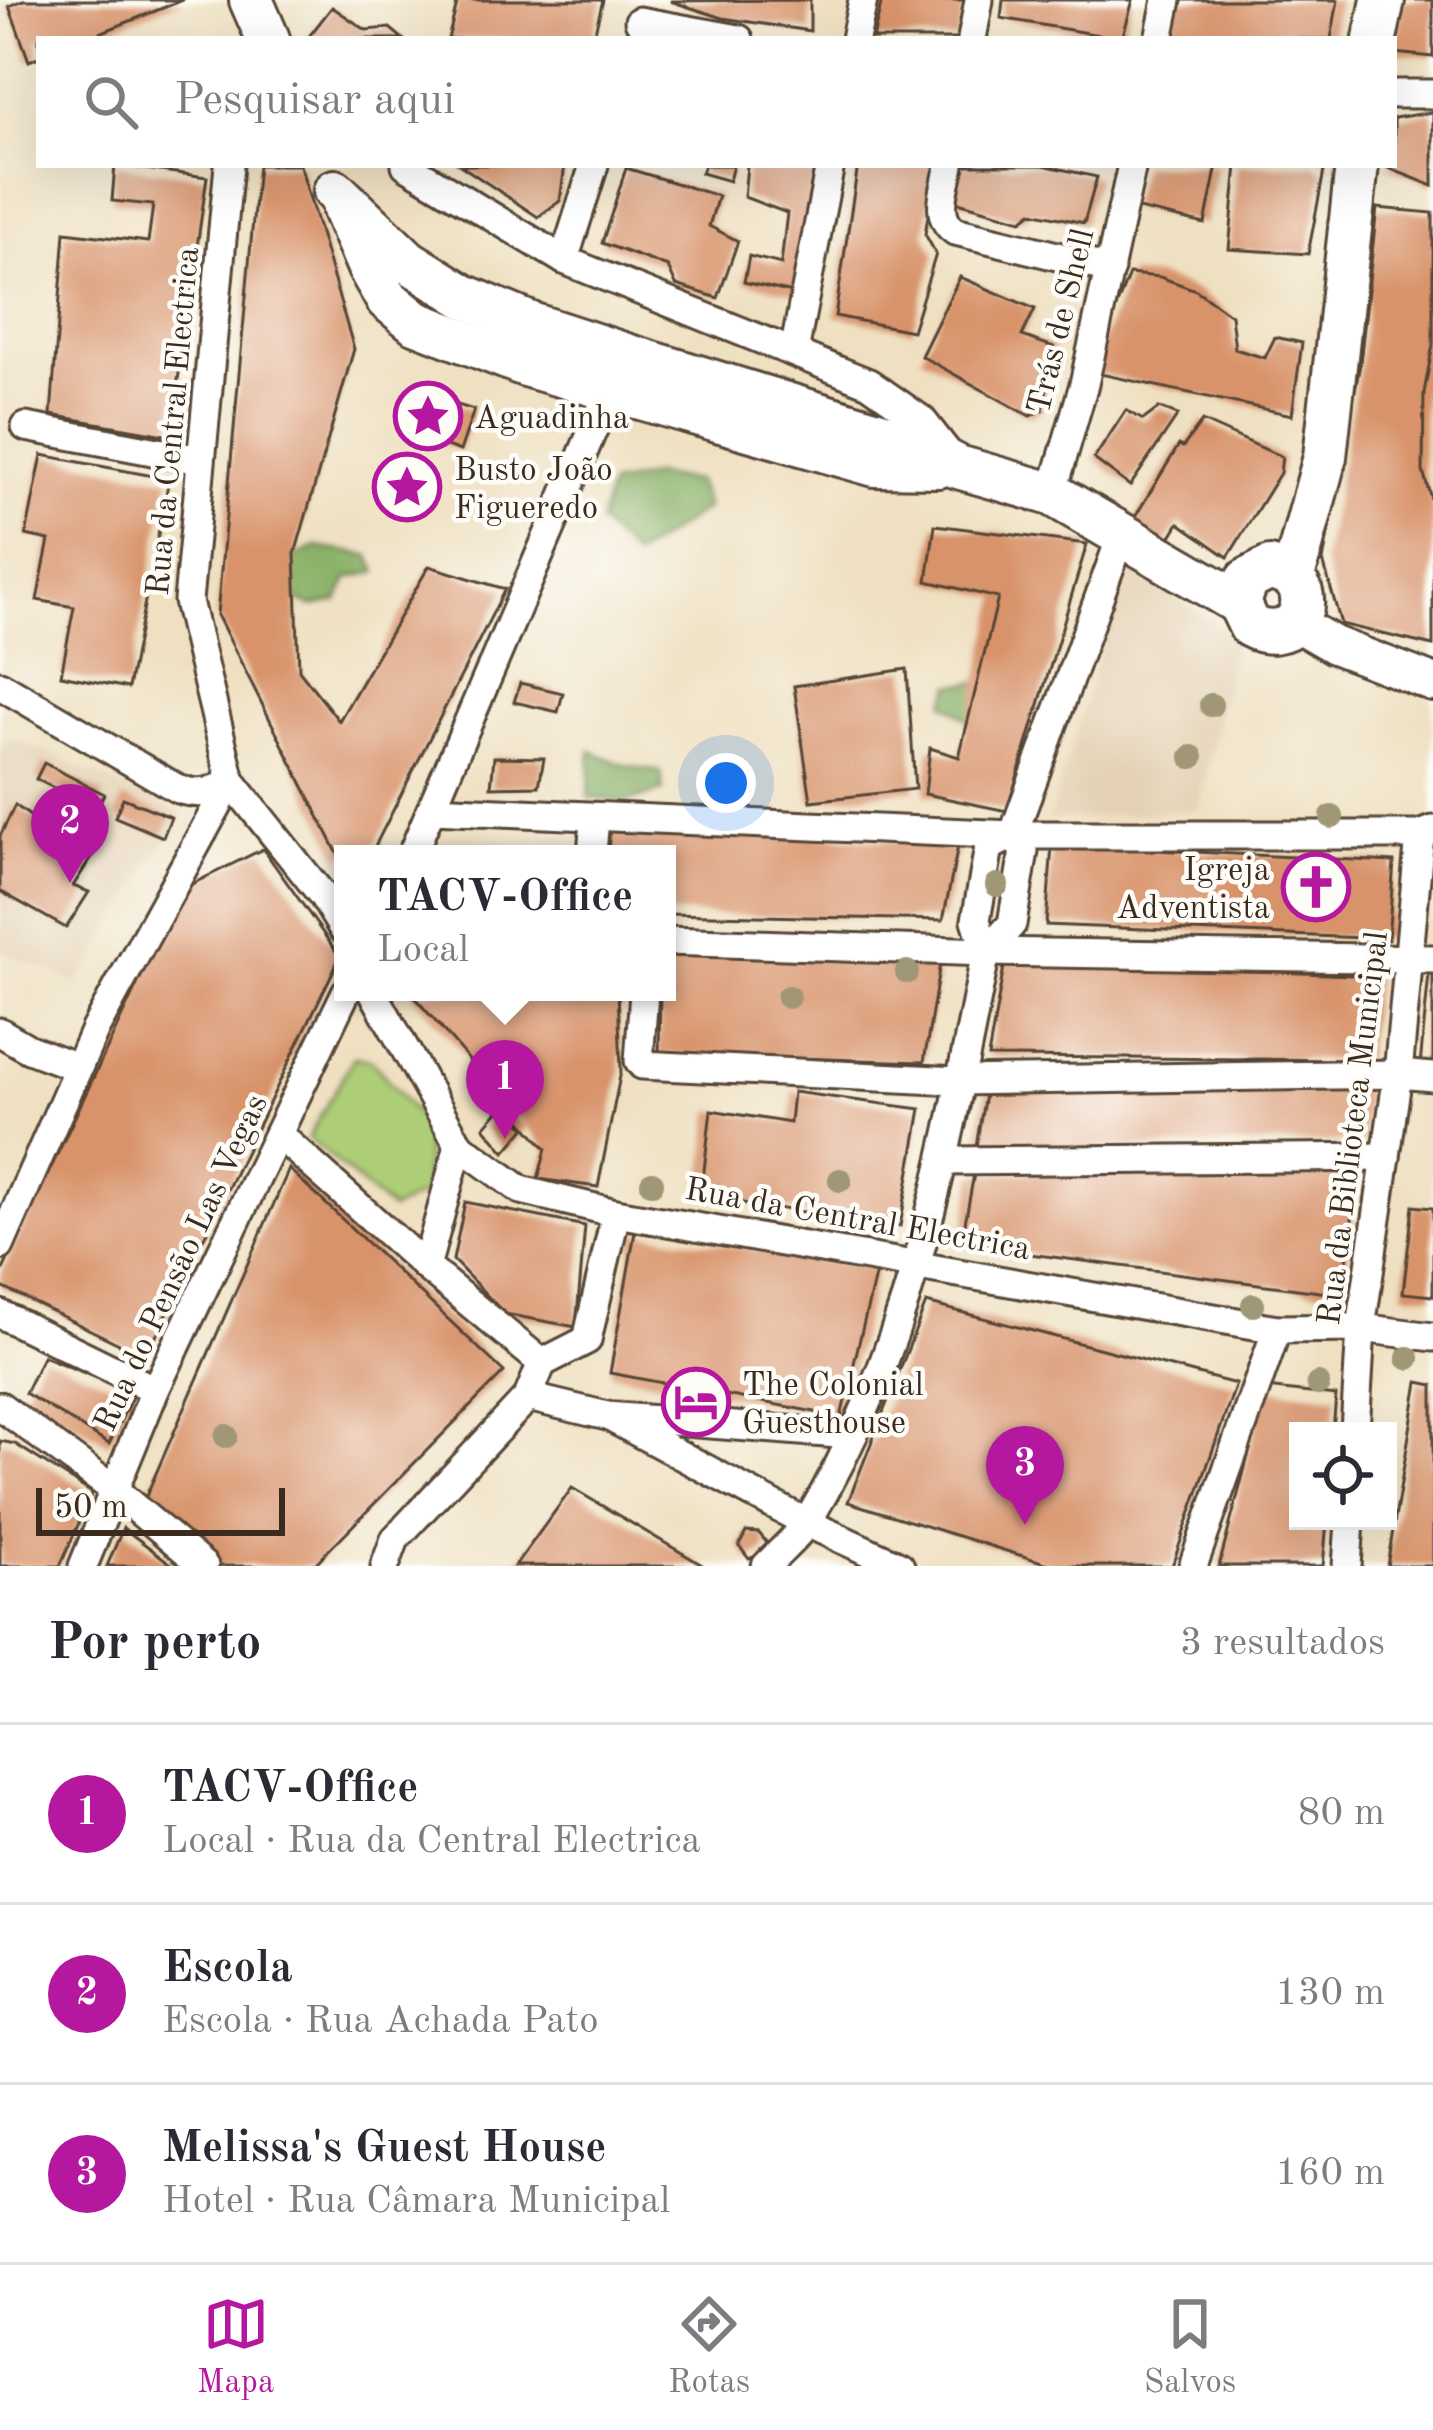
<!DOCTYPE html>
<html lang="pt">
<meta charset="utf-8">
<style>
body{margin:0;font-family:"Old Standard TT",serif;background:#f7f7f7;color:#2b2b33}
.controls{position:absolute;right:36px;bottom:36px;display:grid;overflow:hidden;border-radius:0px;box-shadow:0 12px 48px #0002}
.controls button{width:108px;height:108px;display:grid;place-items:center;padding:0;border:0;border-bottom:3px solid #e1e1e2;background:#fff;color:#2b2b33;font:60px sans-serif}
.scale{position:absolute;left:36px;bottom:30px;width:249px;box-sizing:border-box;padding-left:12px;border:6px solid #3b2a1e;border-top:0;font-size:33px;line-height:42px;white-space:nowrap;color:#3b2a1e;-webkit-text-stroke:9px #fdfcf7;paint-order:stroke}
.you{position:absolute;left:726px;top:783px;width:42px;height:42px;margin:-30px;border:9px solid #fff;border-radius:50%;background:#1a73e8;box-shadow:0 0 0 18px #1a73e833}
.badge{display:grid;place-items:center;width:78px;height:78px;border-radius:50%;background:#b5179e;color:#fff;font-size:39px;font-weight:700}
.pin{position:absolute;translate:-50% -99px;filter:drop-shadow(0 3px 6px #0008)}
.pin::after{content:'';position:absolute;top:63px;width:42px;height:36px;background:inherit;clip-path:polygon(0 0,100% 0,50% 100%)}
.popup{position:absolute;left:334px;top:845px;width:342px;height:156px;box-sizing:border-box;display:grid;place-content:center;border-radius:0px;background:#fff;filter:drop-shadow(0 3px 9px #0005);font-size:39px;white-space:nowrap;color:#7c7c81}
.popup b{font-size:45px;color:#2b2b33}
.popup::after{content:'';position:absolute;left:50%;top:100%;margin-left:-24px;border:24px solid transparent;border-top-color:#fff}
.list{margin:0;padding:0;list-style:none}
h2{display:flex;justify-content:space-between;align-items:center;height:156px;margin:0;padding:0 48px;font-size:51px}
h2 small{font-size:39px;font-weight:400;color:#7c7c81}
.list li{display:grid;grid-template-columns:78px 1fr auto;gap:36px;align-items:center;box-sizing:border-box;height:180px;padding:0 48px;border-top:3px solid #e1e1e2}
.list b{display:block;font-size:45px;white-space:nowrap}
.list p{margin:0;font-size:39px;white-space:nowrap;color:#7c7c81}
.list em{font-size:39px;font-style:normal;color:#7c7c81}
.icon{flex:none;width:66px;height:66px;fill:none;stroke:currentColor;stroke-width:2;stroke-linecap:round;stroke-linejoin:round}
.map{position:relative;flex:none;width:1433px;height:1566px;overflow:hidden}
.search{position:absolute;background:#fff;box-shadow:0 12px 48px #0002;left:36px;right:36px;top:36px;height:132px;display:flex;align-items:center;gap:30px;box-sizing:border-box;padding:0 42px;border-radius:0px;color:#7c7c81;font-size:45px}
.sheet{height:696px;background:#fff}
nav{display:flex;justify-content:space-around;align-items:center;box-sizing:border-box;height:168px;border-top:3px solid #e1e1e2;background:#fff;font-size:33px;color:#7c7c81}
nav a{display:grid;justify-items:center;gap:6px}
nav .on{color:#b5179e}
.map>svg:first-child{display:block}
</style>
<div class="map">
<svg width="1433" height="1566" viewBox="0 0 1433 1566">
<rect width="100%" height="100%" fill="#fdfcf7"/>
<filter id="ink" filterUnits="userSpaceOnUse"><feTurbulence type="fractalNoise" baseFrequency=".00833" numOctaves="2"/><feDisplacementMap in="SourceGraphic" scale="24" xChannelSelector="R" yChannelSelector="G"/><feConvolveMatrix kernelMatrix="1 2 1 2 8 2 1 2 1" color-interpolation-filters="sRGB"/></filter>
<filter id="wash" filterUnits="userSpaceOnUse"><feTurbulence type="fractalNoise" baseFrequency=".004" numOctaves="4" result="noise"/><feDisplacementMap in="SourceGraphic" scale="48" xChannelSelector="R" yChannelSelector="G"/><feGaussianBlur stdDeviation="2.7" result="paint"/><feColorMatrix in="noise" values="0 0 0 0 0 0 0 0 0 0 0 0 0 0 0 0 0 1.4 0 .05"/><feComposite in="paint" operator="in"/></filter>
<g filter="url(#wash)">
<rect width="100%" height="100%" fill="#efe0c1"/>
<g fill="#e4d1b4">
<path d="M1127 564 1236 639 1198 810 1049 820Z"/>
<path d="M19 740 182 814 78 983 0 951V744Z"/>
</g>
<path fill="#adce77" stroke="#747c4a" stroke-width="3" d="M354 1057 371 1060 427 1127 424 1193 391 1210 308 1138Z"/>
<g fill="#8ab168" stroke="#626e43" stroke-width="3">
<path d="M655 475 697 481 707 508 634 557 599 523 610 485Z"/>
<path d="M316 547 369 555 377 572 348 578 338 601 311 606 280 591 281 563Z"/>
<path d="M1000 680 991 736 945 703 952 685Z"/>
<path d="M591 751 624 765 661 772 663 791 626 802 589 798Z"/>
</g>
<g id="blocks">
<g fill="#d8936a">
<path d="M23 0H183L85 39H39V57L29 61 9 6Z"/>
<path d="M458 0H603L593 39H448Z"/>
<path d="M810 0V31L723 18 670 1Z"/>
<path d="M882 0H965L957 39H873Z"/>
<path d="M1003 0H1133L1122 39 1001 18Z"/>
<path d="M1177 0H1338L1331 39H1167Z"/>
<path d="M1403 0H1433V57L1394 53Z"/>
<path d="M332 7 366 30 390 28 403 39H307Z"/>
<path d="M1433 112V186L1381 165H1394V118Z"/>
<path d="M115 165 207 177 170 436 51 415 65 232 148 242 153 205 112 201Z"/>
<path d="M258 165H300L354 349 295 554 299 670 339 721 429 566 505 589 371 854H343V864L217 615Z"/>
<path d="M460 165H565L560 201 538 217Z"/>
<path d="M704 165H733L729 181 701 173Z"/>
<path d="M747 165H821L797 294 744 282 749 256 781 264 787 213 744 197Z"/>
<path d="M858 165H936L925 234 936 254 912 331 835 316Z"/>
<path d="M961 165H1043L1097 177 1084 223 1032 212 1022 220 958 202 956 182Z"/>
<path d="M1142 165H1217L1205 224 1129 207Z"/>
<path d="M1237 165H1313L1324 171 1308 254 1229 249Z"/>
<path d="M626 168 718 196 709 226 738 241 718 298 676 285 668 267 602 243Z"/>
<path d="M1377 208 1433 213V344L1424 393 1423 471 1433 506V646L1341 624 1323 561 1360 364Z"/>
<path d="M1129 274 1160 277 1196 290 1231 315 1235 349 1265 358 1275 337 1302 343 1292 415 1091 372Z"/>
<path d="M960 277 1035 309 1022 336 1054 347 1043 410 1030 416 921 356Z"/>
<path d="M408 390 474 410 460 451 398 428Z"/>
<path d="M1159 408 1178 415 1130 486 1094 459 1126 410 1143 420Z"/>
<path d="M1202 421 1282 457 1280 473 1228 557 1179 523 1159 556 1124 535 1179 445 1183 447Z"/>
<path d="M42 455 169 479 128 688 61 675 74 607 37 600 49 540 26 535Z"/>
<path d="M935 525 1087 544 1007 811 925 794 930 748 959 757 998 598 927 581Z"/>
<path d="M907 669 915 789 811 801 794 686Z"/>
<path d="M520 683 563 693 558 712 514 702Z"/>
<path d="M494 757 544 758 539 786 491 787Z"/>
<path d="M44 763 104 794 96 809 36 779Z"/>
<path d="M123 798 171 817 163 837 115 817Z"/>
<path d="M15 805 56 835 65 815 103 840 73 886 89 892 66 928 0 891V836Z"/>
<path d="M610 821 958 846 943 920 667 914V854H608Z"/>
<path d="M1052 845 1394 862 1388 939 1046 925Z"/>
<path d="M263 849 340 957 146 1357 0 1286V1276L182 889Z"/>
<path d="M667 949 940 963 924 1062 659 1054 660 992H667Z"/>
<path d="M1005 961 1376 976 1366 1060 988 1057Z"/>
<path d="M1430 964 1433 965V1067L1420 1066Z"/>
<path d="M410 992H618L621 1071 598 1187 538 1179 546 1149Z"/>
<path d="M1367 1081 1363 1142 975 1152 987 1083Z"/>
<path d="M793 1092 921 1109 900 1226 701 1197 711 1110 790 1123Z"/>
<path d="M502 1107 526 1127 505 1152 484 1127Z"/>
<path d="M1358 1168 1343 1295 961 1245 974 1174Z"/>
<path d="M289 1169 504 1372 313 1566H218L140 1510Z"/>
<path d="M465 1202 585 1226 576 1327 505 1314 453 1260Z"/>
<path d="M1413 1206 1433 1208V1296L1403 1293Z"/>
<path d="M635 1232 877 1268 841 1417 610 1373Z"/>
<path d="M926 1303 1236 1384 1172 1566H1055L848 1502Z"/>
<path d="M43 1356 134 1393 109 1444 25 1393Z"/>
<path d="M1418 1382 1433 1385V1566H1387Z"/>
<path d="M1266 1388 1336 1396 1333 1431H1298V1521H1327L1323 1566H1219Z"/>
<path d="M0 1441 15 1444 92 1493 60 1566H0Z"/>
<path d="M572 1488 704 1566H515Z"/>
<path d="M123 1528 174 1566H107Z"/>
<path d="M746 1532 759 1533 767 1543 763 1553 749 1559 739 1546Z"/>
</g>
</g>
</g>
<g filter="url(#ink)">
<use href="#blocks" fill-opacity="0" stroke="#564536" stroke-width="3"/>
<g fill="none" stroke-linecap="round" stroke-linejoin="round">
<defs>
<g id="street">
<path d="M639 21 739 39"/>
<path d="M855 39 863 0"/>
<path d="M972 39 979 0"/>
<path d="M1159 39 1167 0"/>
<path d="M1394 94H1433"/>
<path d="M229 165 188 601 231 781 323 896 343 929"/>
<path d="M406 165 564 260 869 383 922 420 948 453"/>
<path d="M950 165C946 188 933 216 955 231L1110 269"/>
<path d="M564 260 594 165"/>
<path d="M794 352 830 165"/>
<path d="M26 427 200 460"/>
<path d="M1052 494 1084 384 1132 165"/>
<path d="M0 685 178 789C200 796 212 793 231 781"/>
<path d="M432 809 1013 835H1420L1433 830"/>
<path d="M412 854 615 378"/>
<path d="M592 854 595 817"/>
<path d="M667 941 986 952 1433 959"/>
<path d="M986 952 1012 924 1024 851 1013 835"/>
<path d="M373 992 459 1145 521 1190 616 1213 1277 1329 1361 1328 1433 1337"/>
<path d="M644 992 639 1061 642 1065 958 1081 1398 1074 1433 1077"/>
<path d="M0 1032 29 1049 77 1067"/>
<path d="M278 1134 426 1267"/>
<path d="M459 1145 426 1267 542 1363 528 1397"/>
<path d="M945 1161 1386 1157"/>
<path d="M0 1246 95 1029 231 781"/>
<path d="M0 1314 155 1390"/>
<path d="M542 1363 587 1340 616 1213"/>
<path d="M0 1406 113 1489 204 1566"/>
<path d="M615 1420 807 1523 900 1566"/>
<path d="M1355 1431 1361 1328 1398 1074 1420 835"/>
<path d="M83 1566 155 1390 346 992"/>
<path d="M385 1566 395 1539 528 1397 607 1416 851 1435"/>
<path d="M766 1566C780 1551 799 1536 809 1519 912 1348 948 1145 986 952L976 920 989 847 1013 835 1122 534"/>
<path d="M1193 1566 1277 1329"/>
<path d="M1347 1566 1350 1521"/>
</g>
<path id="secondary" d="M1296 623 1334 645 1433 683"/>
<g id="primary">
<path d="M251 0 268 39"/>
<path d="M1375 39 1383 0"/>
<path d="M335 191 408 261 464 296 531 324 623 354 910 442 958 467 1052 494 1239 603"/>
<path d="M344 210 369 268 387 299 415 322 525 365 875 465 939 466"/>
<path d="M1293 577 1270 568 1247 580 1239 603 1250 626C1286 646 1319 611 1293 577L1325 457 1357 165"/>
</g>
</defs>
<use href="#street" stroke="#564536" stroke-width="33"/>
<use href="#secondary" stroke="#564536" stroke-width="42"/>
<use href="#primary" stroke="#564536" stroke-width="48"/>
<use href="#street" stroke="#fff" stroke-width="27"/>
<use href="#secondary" stroke="#fff" stroke-width="36"/>
<use href="#primary" stroke="#fff" stroke-width="42"/>
</g>
<g fill="#9f9776">
<circle cx="1211" cy="705" r="12"/>
<circle cx="1192" cy="757" r="12"/>
<circle cx="1332" cy="817" r="12"/>
<circle cx="997" cy="885" r="12"/>
<circle cx="907" cy="972" r="12"/>
<circle cx="788" cy="997" r="12"/>
<circle cx="840" cy="1180" r="12"/>
<circle cx="652" cy="1183" r="12"/>
<circle cx="1253" cy="1305" r="12"/>
<circle cx="1408" cy="1358" r="12"/>
<circle cx="1318" cy="1384" r="12"/>
<circle cx="226" cy="1436" r="12"/>
</g>
</g>
<defs>
<symbol id="sight-ring" viewBox="-11 -11 22 22"><circle r="9.5" fill="#fdfcf7" stroke="#b5179e" stroke-width="1.5"/><path d="M0-6L1.8-2.2L6-1.7L2.9 1.2L3.7 5.4L0 3.3L-3.7 5.4L-2.9 1.2L-6-1.7L-1.8-2.2Z" fill="#b5179e"/></symbol>
<symbol id="church-ring" viewBox="-11 -11 22 22"><circle r="9.5" fill="#fdfcf7" stroke="#b5179e" stroke-width="1.5"/><path d="M-1.2-6h2.4v3.5h3.3v2.4h-3.3V6h-2.4V-.1h-3.3v-2.4h3.3Z" fill="#b5179e"/></symbol>
<symbol id="hotel-ring" viewBox="-11 -11 22 22"><circle r="9.5" fill="#fdfcf7" stroke="#b5179e" stroke-width="1.5"/><path d="M-6-4.5h1.5V1H6V5H4.5V3h-9V5H-6ZM-4 0a1.8 1.8 0 1 1 3.6 0ZM.5 0V-2.5h3Q6-2.5 6 0Z" fill="#b5179e"/></symbol>
</defs>
<g fill-rule="evenodd">
<use href="#sight-ring" x="390" y="378" width="76" height="76"/>
<use href="#sight-ring" x="369" y="449" width="76" height="76"/>
<use href="#church-ring" x="1278" y="849" width="76" height="76"/>
<use href="#hotel-ring" x="658" y="1364" width="76" height="76"/>
</g>
<g text-anchor="middle" stroke-width="9" stroke-linejoin="round" paint-order="stroke">
<g font-size="33" fill="#3b2a1e" stroke="#fdfcf7">
<text transform="translate(1059 321) rotate(-76)" y="12">Trás de Shell</text>
<text transform="translate(171 421) rotate(-85)" y="12">Rua da Central Electrica</text>
<text transform="translate(1351 1128) rotate(-83)" y="12">Rua da Biblioteca Municipal</text>
<text transform="translate(858 1217) rotate(10)" y="12">Rua da Central Electrica</text>
<text transform="translate(179 1262) rotate(-65)" y="12">Rua do Pensão Las Vegas</text>
</g>
<g font-size="33" fill="#3b2a1e" stroke="#fdfcf7" text-anchor="start">
<text x="474" y="428">Aguadinha</text>
<text x="454" y="480">Busto João<tspan x="454" dy="38">Figueredo</tspan></text>
<text x="1270" y="880" text-anchor="end">Igreja<tspan x="1270" dy="38">Adventista</tspan></text>
<text x="742" y="1395">The Colonial<tspan x="742" dy="38">Guesthouse</tspan></text>
</g>
</g>
</svg>
<div class="controls">
<button><svg class="icon" aria-label="locate" viewBox="0 0 24 24"><circle cx="12" cy="12" r="6"/><path d="M12 2v4M12 18v4M2 12h4M18 12h4"/></svg></button>
</div>
<div class="scale">50 m</div>
<div class="you"></div>
<div class="pin badge" style="left:505px;top:1139px">1</div>
<div class="popup"><b>TACV-Office</b>Local</div>
<div class="pin badge" style="left:70px;top:883px">2</div>
<div class="pin badge" style="left:1025px;top:1525px">3</div>
<div class="search"><svg class="icon" aria-label="search" viewBox="0 0 24 24"><circle cx="10" cy="10" r="6"/><path d="M15 15l6 6"/></svg>Pesquisar aqui</div>
</div>
<section class="sheet">
<h2>Por perto<small>3 resultados</small></h2>
<ul class="list">
<li><span class="badge">1</span><div><b>TACV-Office</b><p>Local · Rua da Central Electrica</p></div><em>80 m</em></li>
<li><span class="badge">2</span><div><b>Escola</b><p>Escola · Rua Achada Pato</p></div><em>130 m</em></li>
<li><span class="badge">3</span><div><b>Melissa's Guest House</b><p>Hotel · Rua Câmara Municipal</p></div><em>160 m</em></li>
</ul>
</section>
<nav>
<a class="on"><svg class="icon" aria-label="map" viewBox="0 0 24 24"><path d="M3 6l6-2 6 2 6-2v14l-6 2-6-2-6 2zM9 4v14M15 6v14"/></svg>Mapa</a>
<a><svg class="icon" aria-label="directions" viewBox="0 0 24 24"><path d="M12 3l9 9-9 9-9-9zM9 14v-3h6M13 9l2 2-2 2"/></svg>Rotas</a>
<a><svg class="icon" aria-label="saved" viewBox="0 0 24 24"><path d="M7 4h10v16l-5-4-5 4z"/></svg>Salvos</a>
</nav>
